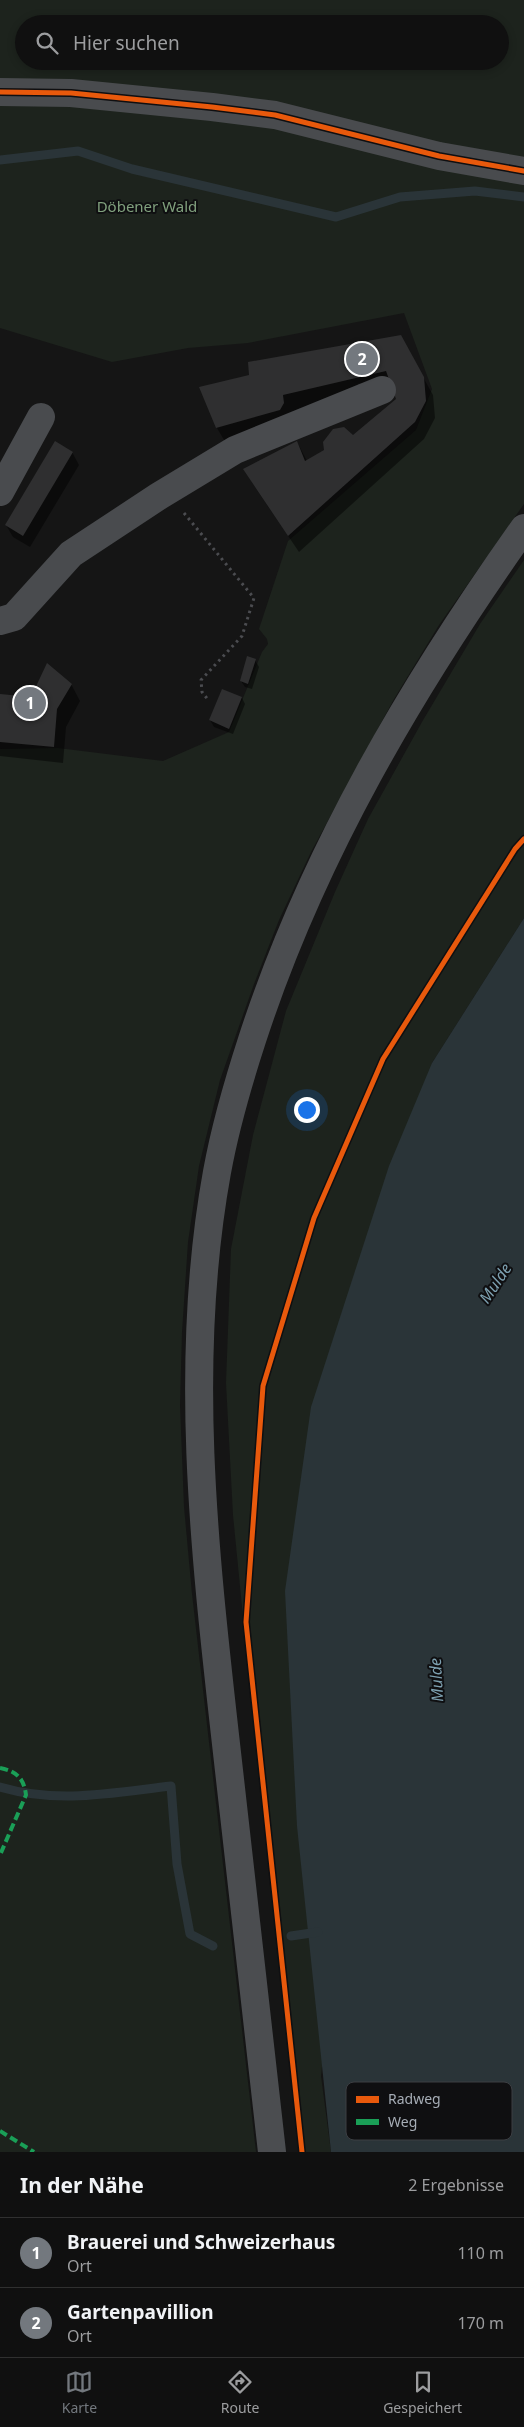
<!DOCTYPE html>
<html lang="de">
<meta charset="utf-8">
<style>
body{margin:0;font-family:"Noto Sans",sans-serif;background:#1e1e1e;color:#f1f3f6}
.you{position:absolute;left:306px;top:1109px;width:18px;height:18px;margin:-12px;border:4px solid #fff;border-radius:50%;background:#1a73e8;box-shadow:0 0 0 8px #1a73e833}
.badge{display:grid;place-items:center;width:32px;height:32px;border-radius:50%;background:#73787e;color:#fff;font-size:16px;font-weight:700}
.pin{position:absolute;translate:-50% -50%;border:2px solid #fff;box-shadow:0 1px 5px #0006}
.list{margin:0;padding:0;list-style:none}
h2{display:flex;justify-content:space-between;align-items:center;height:65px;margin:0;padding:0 20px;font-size:21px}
h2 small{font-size:16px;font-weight:400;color:#9c9d9f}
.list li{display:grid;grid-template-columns:32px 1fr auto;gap:15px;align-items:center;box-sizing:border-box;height:70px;padding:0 20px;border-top:1px solid #303030}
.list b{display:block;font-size:19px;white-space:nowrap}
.list p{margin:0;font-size:16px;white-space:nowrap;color:#9c9d9f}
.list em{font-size:16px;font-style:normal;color:#9c9d9f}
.icon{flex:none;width:28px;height:28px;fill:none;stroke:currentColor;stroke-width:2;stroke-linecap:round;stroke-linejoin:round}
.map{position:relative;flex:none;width:524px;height:2152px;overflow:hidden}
.search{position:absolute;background:#101010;box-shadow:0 2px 8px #0003;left:15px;right:15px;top:15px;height:55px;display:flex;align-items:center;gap:12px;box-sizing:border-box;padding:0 18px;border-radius:28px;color:#9c9d9f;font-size:19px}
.sheet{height:205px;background:#101010}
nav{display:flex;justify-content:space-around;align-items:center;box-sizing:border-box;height:70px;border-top:1px solid #303030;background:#101010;font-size:14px;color:#9c9d9f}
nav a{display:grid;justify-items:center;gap:2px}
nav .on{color:#73787e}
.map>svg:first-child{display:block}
</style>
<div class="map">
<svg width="524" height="2152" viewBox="0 0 524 2152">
<rect width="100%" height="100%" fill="#151515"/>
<g fill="#1d231d" fill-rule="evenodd">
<path d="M0 0H524V504L439 625 394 699 311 852 279 920 254 984 220 1080 199 1166 188 1242 182 1332 180 1405 184 1507 192 1594 256 2152H0V749L58 748 163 761 229 732 262 652 268 644 267 639 259 629 288 541 416 430 432 389 404 313 248 343 188 348 112 362 0 328ZM24 24H500V61H24Z"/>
<path d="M524 560V918L432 1063 321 2076 331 2152H301L259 1780 233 1515 226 1383 231 1249 253 1135 286 1011 335 892 368 819 422 722 480 624Z"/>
</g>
<path fill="#2a3438" d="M524 918V2152H331L297 1826 285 1591 311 1407 389 1166 432 1063Z"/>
<g fill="#0007">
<path d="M400 336 433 395 435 418 424 439 299 552 255 487 297 442 307 461 353 437 397 400 394 389 384 379 358 384 360 396 291 412 293 420 227 445 217 428 201 388Z"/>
<path d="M72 452 79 465 30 547 13 537 6 525Z"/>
<path d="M255 660 259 667 252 689 245 687 241 681Z"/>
<path d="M71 684 80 701 66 727 63 763 0 756V695L32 698Z"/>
<path d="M223 690 242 698 245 704 233 734 214 727 210 720Z"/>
</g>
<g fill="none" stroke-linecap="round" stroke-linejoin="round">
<g stroke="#2a3438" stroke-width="9">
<path d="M0 160 78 151 132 169 336 217 400 197 475 191 524 197"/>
<path d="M0 1787C58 1804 111 1793 171 1786L177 1864 190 1934 213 1946"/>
<path d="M291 1936 318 1932"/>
</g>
</g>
<g fill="#2f2f30">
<path d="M401 335 424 377 426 401 415 422 288 536 243 469 297 441 305 461 324 450 323 442 333 429 344 427 353 435 396 399 386 371 283 395 284 403 280 410 216 428 199 387 249 375 248 362Z"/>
<path d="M55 441 73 452 23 536 5 525Z"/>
<path d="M247 656 256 659 248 684 240 681Z"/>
<path d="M47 663 72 684 57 709 54 747 0 742V694L31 697Z"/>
<path d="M222 689 242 697 229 729 209 720Z"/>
</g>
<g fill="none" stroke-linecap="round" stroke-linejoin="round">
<path stroke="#4b4c50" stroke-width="3" stroke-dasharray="2.5 4" stroke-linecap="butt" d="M184 513 254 598 242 636 201 680 202 692 209 701"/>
<g stroke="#494b4e" stroke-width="28">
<path d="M0 92 71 93 212 107 275 115 439 156 524 171"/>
<path d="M0 492 41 417"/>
<path d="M0 621 14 617 71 554 159 496 235 450 382 390"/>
</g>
<path stroke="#4b4d50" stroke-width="28" d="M272 2152C256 2013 241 1874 225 1735 204 1548 183 1359 217 1172 225 1128 238 1083 252 1040 312 855 412 686 524 528"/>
<g stroke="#1a9f57" stroke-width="4" stroke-dasharray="8 4" stroke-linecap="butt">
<path d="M0 1768C16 1771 24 1778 26 1795L0 1855"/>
<path d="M0 2131 34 2152"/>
</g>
<defs>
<g id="cycleway">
<path d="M0 92 71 93 212 107 275 115 439 156 524 171"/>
<path d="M302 2152 246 1622 263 1386 314 1218 383 1059 515 849 524 839"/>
</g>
</defs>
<use href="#cycleway" stroke="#0f0f11" stroke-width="8"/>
<use href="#cycleway" stroke="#e8590c" stroke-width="5"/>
</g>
<g text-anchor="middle" stroke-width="4" stroke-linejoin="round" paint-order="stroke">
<g font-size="15" fill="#80a07d" stroke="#0f0f11">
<text x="147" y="212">Döbener Wald</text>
</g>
<g font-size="16" font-style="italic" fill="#7da0b0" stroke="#0f0f11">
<text transform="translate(495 1283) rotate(-56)" y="6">Mulde</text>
<text transform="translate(436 1680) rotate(-93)" y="6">Mulde</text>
</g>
</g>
<rect x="346" y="2082" width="166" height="58" rx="8" fill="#0f0f11" stroke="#3c3e43" stroke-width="1"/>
<rect x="356" y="2096" width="23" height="7" fill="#e8590c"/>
<rect x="356" y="2119" width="23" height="6" fill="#1a9f57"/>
<g font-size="14" fill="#a6adb6">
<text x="388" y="2104">Radweg</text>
<text x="388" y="2127">Weg</text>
</g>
</svg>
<div class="you"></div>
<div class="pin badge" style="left:30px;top:703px">1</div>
<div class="pin badge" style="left:362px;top:359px">2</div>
<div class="search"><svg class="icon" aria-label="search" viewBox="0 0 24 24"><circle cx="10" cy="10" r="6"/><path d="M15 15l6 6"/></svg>Hier suchen</div>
</div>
<section class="sheet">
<h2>In der Nähe<small>2 Ergebnisse</small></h2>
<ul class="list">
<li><span class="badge">1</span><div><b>Brauerei und Schweizerhaus</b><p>Ort</p></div><em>110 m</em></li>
<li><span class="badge">2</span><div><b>Gartenpavillion</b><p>Ort</p></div><em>170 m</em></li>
</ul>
</section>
<nav>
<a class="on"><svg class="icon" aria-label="map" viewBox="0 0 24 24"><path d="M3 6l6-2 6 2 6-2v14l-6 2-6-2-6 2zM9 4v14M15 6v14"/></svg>Karte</a>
<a><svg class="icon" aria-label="directions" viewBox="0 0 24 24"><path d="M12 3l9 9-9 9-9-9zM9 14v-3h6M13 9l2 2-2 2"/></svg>Route</a>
<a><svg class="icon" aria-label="saved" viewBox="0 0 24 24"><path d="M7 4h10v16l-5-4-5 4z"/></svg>Gespeichert</a>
</nav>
